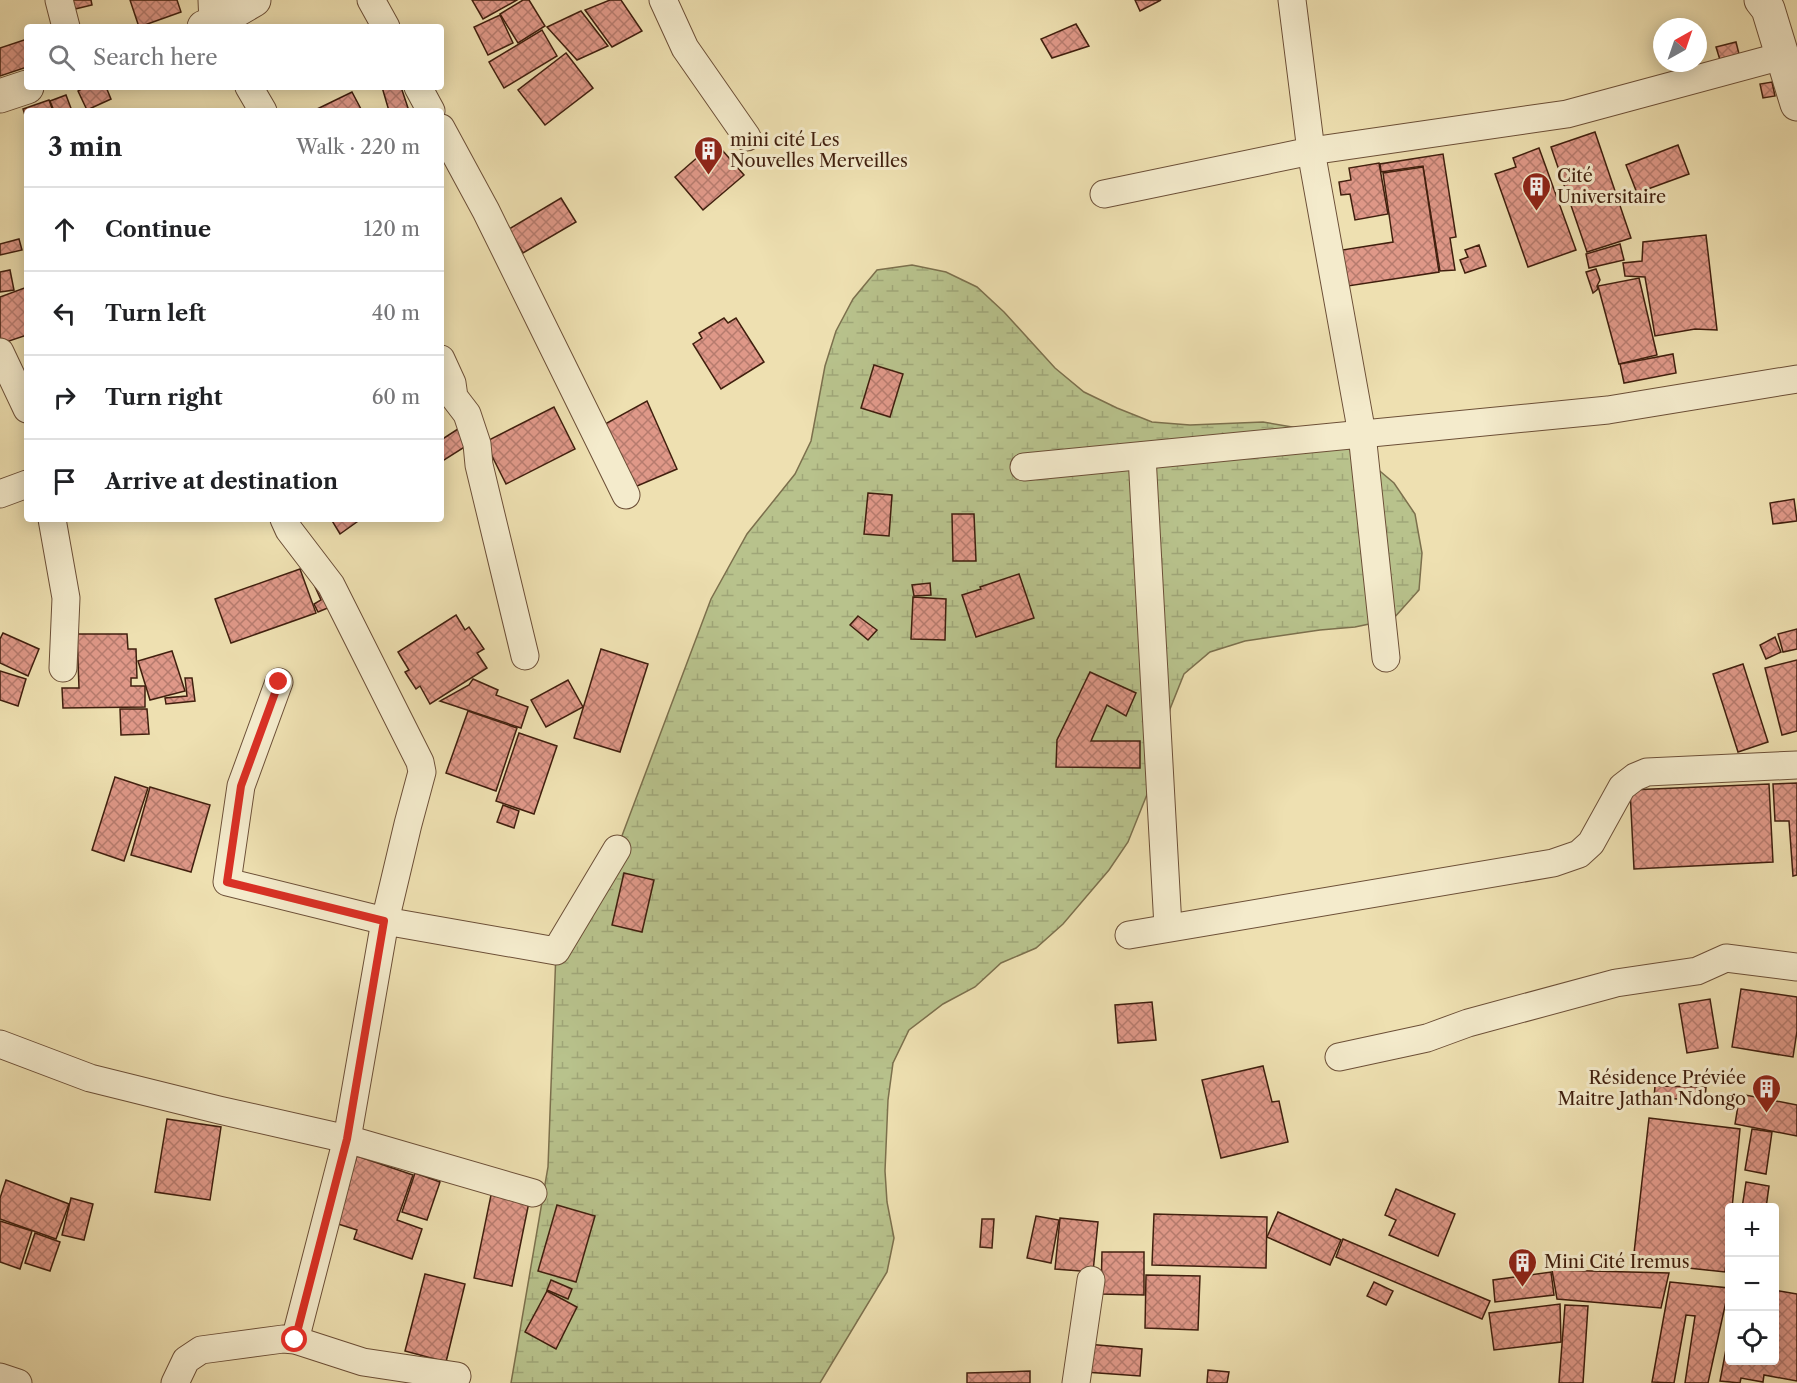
<!DOCTYPE html>
<meta charset="utf-8">
<style>
body{margin:0;font-family:"Libre Caslon Text",serif;background:#f6f6f6;color:#202124}
.controls{position:absolute;right:18px;bottom:18px;display:grid;overflow:hidden;border-radius:6px;box-shadow:0 3px 15px #0003}
.controls button{width:54px;height:54px;display:grid;place-items:center;padding:0;border:0;border-bottom:2px solid #e0e0e0;background:#fff;color:#202124;font:30px sans-serif}
.compass{position:absolute;left:1653px;top:18px;width:54px;height:54px;border-radius:50%;background:#fff;box-shadow:0 3px 15px #0003;rotate:40deg}
.stop{position:absolute;width:18px;height:18px;margin:-14px;border:4px solid #d93025;border-radius:50%;background:#fff}
.stop.end{background:#d93025;border-color:#fff;box-shadow:0 2px 6px #0008}
.list{margin:0;padding:0;list-style:none}
h2{display:flex;justify-content:space-between;align-items:center;height:78px;margin:0;padding:0 24px;font-size:26px}
h2 small{font-size:20px;font-weight:400;color:#757577}
.list li{display:grid;grid-template-columns:39px 1fr auto;gap:18px;align-items:center;box-sizing:border-box;height:84px;padding:0 24px;border-top:2px solid #e0e0e0}
.list b{display:block;font-size:22px;white-space:nowrap}
.list em{font-size:20px;font-style:normal;color:#757577}
.icon{flex:none;width:33px;height:33px;fill:none;stroke:currentColor;stroke-width:2;stroke-linecap:round;stroke-linejoin:round}
.map{position:relative;flex:none;width:1797px;height:1383px;overflow:hidden}
.search{position:absolute;background:#fff;box-shadow:0 3px 15px #0003;left:24px;top:24px;width:420px;height:66px;display:flex;align-items:center;gap:15px;box-sizing:border-box;padding:0 21px;border-radius:6px;color:#757577;font-size:22px}
.panel{position:absolute;background:#fff;box-shadow:0 3px 15px #0003;left:24px;top:108px;width:420px;height:414px;border-radius:6px}
.map>svg:first-child{display:block}
</style>
<div class="map">
<svg width="1797" height="1383" viewBox="0 0 1797 1383">
<defs>
<pattern id="wetland-marsh" width="20" height="14" patternUnits="userSpaceOnUse" patternTransform="scale(1.5)"><rect width="20" height="14" fill="#b8c28c"/><path d="M1 5h8M5 5V1M11 12h8M15 12V8" fill="none" stroke="#9fa678"/></pattern>
<pattern id="building-cross-hatch" width="8" height="8" patternUnits="userSpaceOnUse" patternTransform="scale(1.5)"><rect width="8" height="8" fill="#df9888"/><path d="M0 0l8 8M0 8l8-8" fill="none" stroke="#b67b6e"/></pattern>
</defs>
<rect width="100%" height="100%" fill="#eee0b1"/>
<filter id="stains"><feTurbulence type="fractalNoise" baseFrequency=".00333" numOctaves="4"/><feColorMatrix values="0 0 0 0 .2 0 0 0 0 .09 0 0 0 0 .02 0 0 0 .5 -.17"/></filter>
<radialGradient id="worn" r=".72"><stop offset=".6" stop-color="#630" stop-opacity="0"/><stop offset="1" stop-color="#630" stop-opacity=".3"/></radialGradient>
<path fill="url(#wetland-marsh)" stroke="#7c704d" stroke-width="1.5" d="M912 265 946 272 977 287 1004 312 1055 368 1084 392 1117 408 1152 422 1190 425 1263 422 1298 428 1330 439 1362 456 1394 483 1415 514 1422 553 1419 590 1393 619 1355 627 1320 630 1245 641 1210 652 1184 674 1170 709 1164 743 1156 772 1128 842 1109 870 1063 924 1036 948 1001 963 975 987 943 1004 909 1030 893 1063 888 1100 885 1171 887 1202 894 1238 887 1272 820 1383H511L548 1167 556 951 617 849 711 599 747 534 795 474 811 441 825 366 836 331 853 299 877 270Z"/>
<g fill="url(#building-cross-hatch)" stroke="#401f0e" stroke-width="1.5">
<path d="M73 0H91L92 5 75 9Z"/>
<path d="M130 0H177L181 12 139 27Z"/>
<path d="M472 0H517L483 19Z"/>
<path d="M523 0H529L545 26 518 43 500 14Z"/>
<path d="M610 0H621L642 31 612 47 585 10Z"/>
<path d="M1135 0H1161L1140 11Z"/>
<path d="M581 11 608 46 577 60 547 27Z"/>
<path d="M500 15 513 43 488 55 474 27Z"/>
<path d="M1076 24 1089 46 1052 58 1041 39Z"/>
<path d="M542 30 557 56 504 88 489 62Z"/>
<path d="M27 39V67L0 76V48Z"/>
<path d="M1736 42 1740 58 1721 63 1716 47Z"/>
<path d="M566 53 593 88 545 125 518 90Z"/>
<path d="M1772 82 1775 96 1763 98 1760 84Z"/>
<path d="M85 87H106L111 99 87 110 78 91Z"/>
<path d="M382 87H401L409 111H389Z"/>
<path d="M352 92 362 111H313Z"/>
<path d="M66 95 72 111H54L50 101Z"/>
<path d="M49 100 53 111H27V122L23 109Z"/>
<path d="M1595 132 1631 238 1587 252 1551 147Z"/>
<path d="M715 142 744 175 703 210 675 177Z"/>
<path d="M1678 145 1689 174 1637 193 1626 165Z"/>
<path d="M1539 148 1576 250 1528 267 1495 174 1516 167 1513 158Z"/>
<path d="M1443 154 1456 237 1450 238 1455 270 1440 271 1423 166 1381 172 1380 164Z"/>
<path d="M1379 163 1388 214 1355 220 1350 194 1341 195 1339 182 1351 180 1349 168Z"/>
<path d="M1423 167 1439 272 1348 286 1342 250 1393 242 1383 173Z"/>
<path d="M561 198 576 222 523 253 509 229Z"/>
<path d="M1706 235 1717 330 1695 329 1655 336 1645 277 1625 276 1623 263 1642 261 1643 242Z"/>
<path d="M19 239 22 250 0 255V244Z"/>
<path d="M1620 244 1624 260 1589 268 1586 254Z"/>
<path d="M1479 245 1486 266 1465 273 1460 260 1468 257 1465 250Z"/>
<path d="M1596 269 1600 280 1597 286 1598 289 1593 293 1586 272Z"/>
<path d="M10 270 14 290 0 292V272Z"/>
<path d="M1639 278 1657 355 1619 364 1598 286Z"/>
<path d="M27 287V335L0 344V297Z"/>
<path d="M724 318 728 323 736 318 764 362 721 389 693 344 702 338 699 333Z"/>
<path d="M1673 354 1676 373 1624 383 1620 364Z"/>
<path d="M874 365 903 374 890 417 861 408Z"/>
<path d="M647 401 677 469 630 489 605 424Z"/>
<path d="M554 407 575 449 506 484 485 442Z"/>
<path d="M464 425 474 441 441 462V440Z"/>
<path d="M868 493 892 495 889 536 864 534Z"/>
<path d="M1794 499 1797 521 1773 524 1770 503Z"/>
<path d="M952 514H974L976 561H953Z"/>
<path d="M331 519H361L340 534Z"/>
<path d="M300 569 316 613 231 643 215 599Z"/>
<path d="M1019 574 1034 618 976 637 962 595 981 589 980 587Z"/>
<path d="M311 578 335 605 318 612 314 604 321 600Z"/>
<path d="M930 583 931 595 914 596 912 585Z"/>
<path d="M913 597 946 599 945 640 911 639Z"/>
<path d="M456 615 465 630 469 627 484 649 477 653 487 668 430 704 420 686 416 689 405 672 409 670 398 652Z"/>
<path d="M858 616 877 630 868 640 850 625Z"/>
<path d="M1797 629V649L1783 652 1778 634Z"/>
<path d="M3 633 39 649 28 676 0 663V639Z"/>
<path d="M77 634H127L128 649H136L137 678H131V686H145V707L63 708 62 688H79Z"/>
<path d="M1775 637 1781 652 1766 659 1760 645Z"/>
<path d="M601 649 648 664 620 752 574 738Z"/>
<path d="M172 651 185 691 150 700 138 661Z"/>
<path d="M1797 660V731L1782 735 1765 668Z"/>
<path d="M1743 664 1768 742 1738 752 1713 674Z"/>
<path d="M0 671 26 679 18 706 0 700Z"/>
<path d="M1090 672 1136 693 1126 716 1107 705 1091 741H1140V768L1056 767 1057 740Z"/>
<path d="M185 678H192L195 701 166 704 165 698 187 696Z"/>
<path d="M473 679 498 690 496 695 528 707 521 728 440 701 469 685Z"/>
<path d="M568 680 583 707 546 727 531 700Z"/>
<path d="M120 709H147L149 734 121 735Z"/>
<path d="M468 711 517 728 496 791 446 773Z"/>
<path d="M519 733 557 746 534 814 496 801Z"/>
<path d="M115 777 148 788 124 861 92 850Z"/>
<path d="M1797 783V875L1793 876 1789 821H1775L1773 784Z"/>
<path d="M1769 784 1773 862 1634 869 1630 790Z"/>
<path d="M150 787 210 805 191 872 131 855Z"/>
<path d="M503 805 519 811 514 828 497 822Z"/>
<path d="M624 873 654 880 642 932 612 925Z"/>
<path d="M1741 989 1797 997V1031L1793 1057 1732 1047Z"/>
<path d="M1710 999 1718 1048 1687 1053 1679 1004Z"/>
<path d="M1152 1002 1156 1040 1118 1043 1115 1005Z"/>
<path d="M1263 1066 1272 1102 1279 1101 1288 1142 1221 1158 1202 1080Z"/>
<path d="M1655 1086 1706 1087 1705 1100 1654 1098Z"/>
<path d="M1740 1094 1797 1105V1136L1735 1124Z"/>
<path d="M1649 1118 1740 1129 1732 1208H1730V1229L1725 1272 1633 1262Z"/>
<path d="M167 1119 221 1127 210 1200 155 1192Z"/>
<path d="M1752 1129 1772 1132 1766 1174 1745 1170Z"/>
<path d="M357 1156 413 1175 397 1220 422 1229 412 1259 354 1239 357 1230 335 1223Z"/>
<path d="M415 1173 440 1182 427 1220 402 1212Z"/>
<path d="M6 1180 69 1204 56 1239 0 1219V1198Z"/>
<path d="M1746 1182 1769 1186 1766 1208H1742Z"/>
<path d="M1396 1189 1455 1214 1438 1256 1389 1235 1396 1220 1385 1215Z"/>
<path d="M491 1195 529 1202 512 1286 474 1278Z"/>
<path d="M71 1198 93 1204 84 1240 62 1235Z"/>
<path d="M557 1205 595 1216 576 1282 538 1271Z"/>
<path d="M1278 1212 1341 1240 1330 1265 1267 1237Z"/>
<path d="M1154 1214 1267 1217 1266 1268 1152 1265Z"/>
<path d="M1036 1216 1059 1220 1051 1263 1027 1258Z"/>
<path d="M1060 1218 1098 1222 1093 1272 1055 1269Z"/>
<path d="M982 1219H994L992 1248 980 1247Z"/>
<path d="M0 1221 32 1231 20 1269 0 1262Z"/>
<path d="M35 1233 60 1242 50 1271 25 1263Z"/>
<path d="M1343 1239 1490 1301 1482 1319 1336 1257Z"/>
<path d="M1102 1252H1144V1295L1101 1294Z"/>
<path d="M1552 1270 1669 1273 1661 1308 1557 1299Z"/>
<path d="M1551 1272 1554 1295 1495 1302 1493 1280Z"/>
<path d="M425 1274 465 1284 446 1362 405 1351Z"/>
<path d="M1146 1275 1200 1276 1198 1330 1145 1328Z"/>
<path d="M551 1280 572 1289 568 1299 547 1290Z"/>
<path d="M1374 1282 1393 1291 1386 1305 1367 1296Z"/>
<path d="M1670 1282 1729 1288 1708 1383H1685L1695 1316 1686 1315 1674 1383 1652 1382Z"/>
<path d="M1774 1290 1797 1294V1381L1764 1375 1763 1382 1741 1378 1740 1383 1720 1381 1730 1328V1360H1774Z"/>
<path d="M547 1291 577 1307 556 1349 525 1332Z"/>
<path d="M1560 1304 1561 1342 1494 1350 1489 1313Z"/>
<path d="M1565 1305 1588 1306 1583 1383H1559Z"/>
<path d="M1087 1344 1142 1349 1140 1376 1085 1372Z"/>
<path d="M1208 1370 1229 1372 1227 1383H1207Z"/>
<path d="M1030 1371V1383H967V1373Z"/>
</g>
<g fill="none" stroke-linecap="round" stroke-linejoin="round">
<defs>
<g id="minor">
<path d="M59 0 66 27"/>
<path d="M212 0 213 24 215 27"/>
<path d="M371 0 386 27"/>
<path d="M663 0 685 48 747 137"/>
<path d="M1292 0 1311 151 1362 434 1386 658"/>
<path d="M249 87 263 111"/>
<path d="M418 87 431 111"/>
<path d="M441 128 486 211 626 495"/>
<path d="M1104 194 1311 151 1567 114 1782 56"/>
<path d="M0 352 27 409"/>
<path d="M441 359 452 383 454 397 467 414 477 444 479 465 525 656"/>
<path d="M1142 456 1168 927"/>
<path d="M1024 467 1608 410 1797 379"/>
<path d="M0 494 27 484"/>
<path d="M52 519 66 598 63 668"/>
<path d="M284 519 289 530 331 585 420 762 422 772 408 824 385 921 347 1139 295 1340"/>
<path d="M279 682 241 786 227 882 385 921 556 951 617 849"/>
<path d="M1129 935 1553 863 1579 854 1591 843 1622 787 1635 777 1647 772 1797 765"/>
<path d="M0 1044 90 1078 219 1110 347 1139 533 1193"/>
<path d="M1339 1057 1427 1038 1468 1023 1616 983 1697 971 1726 958 1797 967"/>
<path d="M0 1377 18 1383"/>
<path d="M175 1383 186 1360 201 1350 283 1339 295 1340 363 1362 457 1376"/>
<path d="M1076 1383 1091 1280"/>
</g>
<g id="tertiary">
<path d="M1761 0 1768 9 1797 104"/>
<path d="M204 27 213 24 254 0"/>
<path d="M0 96 27 87"/>
</g>
</defs>
<use href="#minor" stroke="#6c4f37" stroke-width="29"/>
<use href="#tertiary" stroke="#6c4f37" stroke-width="35"/>
<use href="#minor" stroke="#f4ebcc" stroke-width="27"/>
<use href="#tertiary" stroke="#f4ebcc" stroke-width="33"/>
</g>
<g fill="none" stroke-linecap="round" stroke-linejoin="round">
<path stroke="#d93025" stroke-width="8" d="M279 682 241 786 227 882 384 921 347 1139 295 1340"/>
</g>
<defs>
<symbol id="building-pin" viewBox="-11 -11 22 30"><path d="M0 17L-7.5 6A9.5 9.5 0 1 1 7.5 6Z" fill="#8f2418" stroke="#f4ebcc"/><path d="M-4-6H4V6H1V3H-1V6H-4ZM-2.5-4.3h1.7v1.8h-1.7ZM.8-4.3h1.7v1.8H.8ZM-2.5-1h1.7V.8h-1.7ZM.8-1h1.7V.8H.8Z" fill="#fff"/></symbol>
</defs>
<g fill-rule="evenodd">
<use href="#building-pin" x="692" y="134" width="33" height="45"/>
<use href="#building-pin" x="1520" y="170" width="33" height="45"/>
<use href="#building-pin" x="1750" y="1072" width="33" height="45"/>
<use href="#building-pin" x="1506" y="1246" width="33" height="45"/>
</g>
<g text-anchor="middle" stroke-width="6" stroke-linejoin="round" paint-order="stroke">
<g font-size="18" fill="#401f0e" stroke="#f4ebcc" text-anchor="start">
<text x="730" y="146">mini cité Les<tspan x="730" dy="21">Nouvelles Merveilles</tspan></text>
<text x="1557" y="182">Cité<tspan x="1557" dy="21">Universitaire</tspan></text>
<text x="1746" y="1084" text-anchor="end">Résidence Préviée<tspan x="1746" dy="21">Maitre Jathan Ndongo</tspan></text>
<text x="1544" y="1268">Mini Cité Iremus</text>
</g>
</g>
<rect width="100%" height="100%" filter="url(#stains)"/>
<rect width="100%" height="100%" fill="url(#worn)"/>
</svg>
<div class="controls">
<button>+</button>
<button>−</button>
<button><svg class="icon" aria-label="locate" viewBox="0 0 24 24"><circle cx="12" cy="12" r="6"/><path d="M12 2v4M12 18v4M2 12h4M18 12h4"/></svg></button>
</div>
<svg class="compass" viewBox="-18 -18 36 36"><path d="M0-13l5 13h-10z" fill="#e53935"/><path d="M0 13l5-13h-10z" fill="#757577"/></svg>
<div class="stop" style="left:295px;top:1340px"></div>
<div class="stop end" style="left:279px;top:682px"></div>
<div class="search"><svg class="icon" aria-label="search" viewBox="0 0 24 24"><circle cx="10" cy="10" r="6"/><path d="M15 15l6 6"/></svg>Search here</div>
<section class="panel">
<h2>3 min<small>Walk · 220 m</small></h2>
<ul class="list">
<li><svg class="icon" aria-label="ahead" viewBox="0 0 24 24"><path d="M12 20V5M6 11l6-6 6 6"/></svg><div><b>Continue</b></div><em>120 m</em></li>
<li><svg class="icon" aria-label="left" viewBox="0 0 24 24"><path d="M17 20v-9H6M10 6l-5 5 5 5"/></svg><div><b>Turn left</b></div><em>40 m</em></li>
<li><svg class="icon" aria-label="right" viewBox="0 0 24 24"><path d="M7 20v-9h11M14 6l5 5-5 5"/></svg><div><b>Turn right</b></div><em>60 m</em></li>
<li><svg class="icon" aria-label="arrive" viewBox="0 0 24 24"><path d="M6 21V4h12l-3 4 3 4H6"/></svg><div><b>Arrive at destination</b></div></li>
</ul>
</section>
</div>
